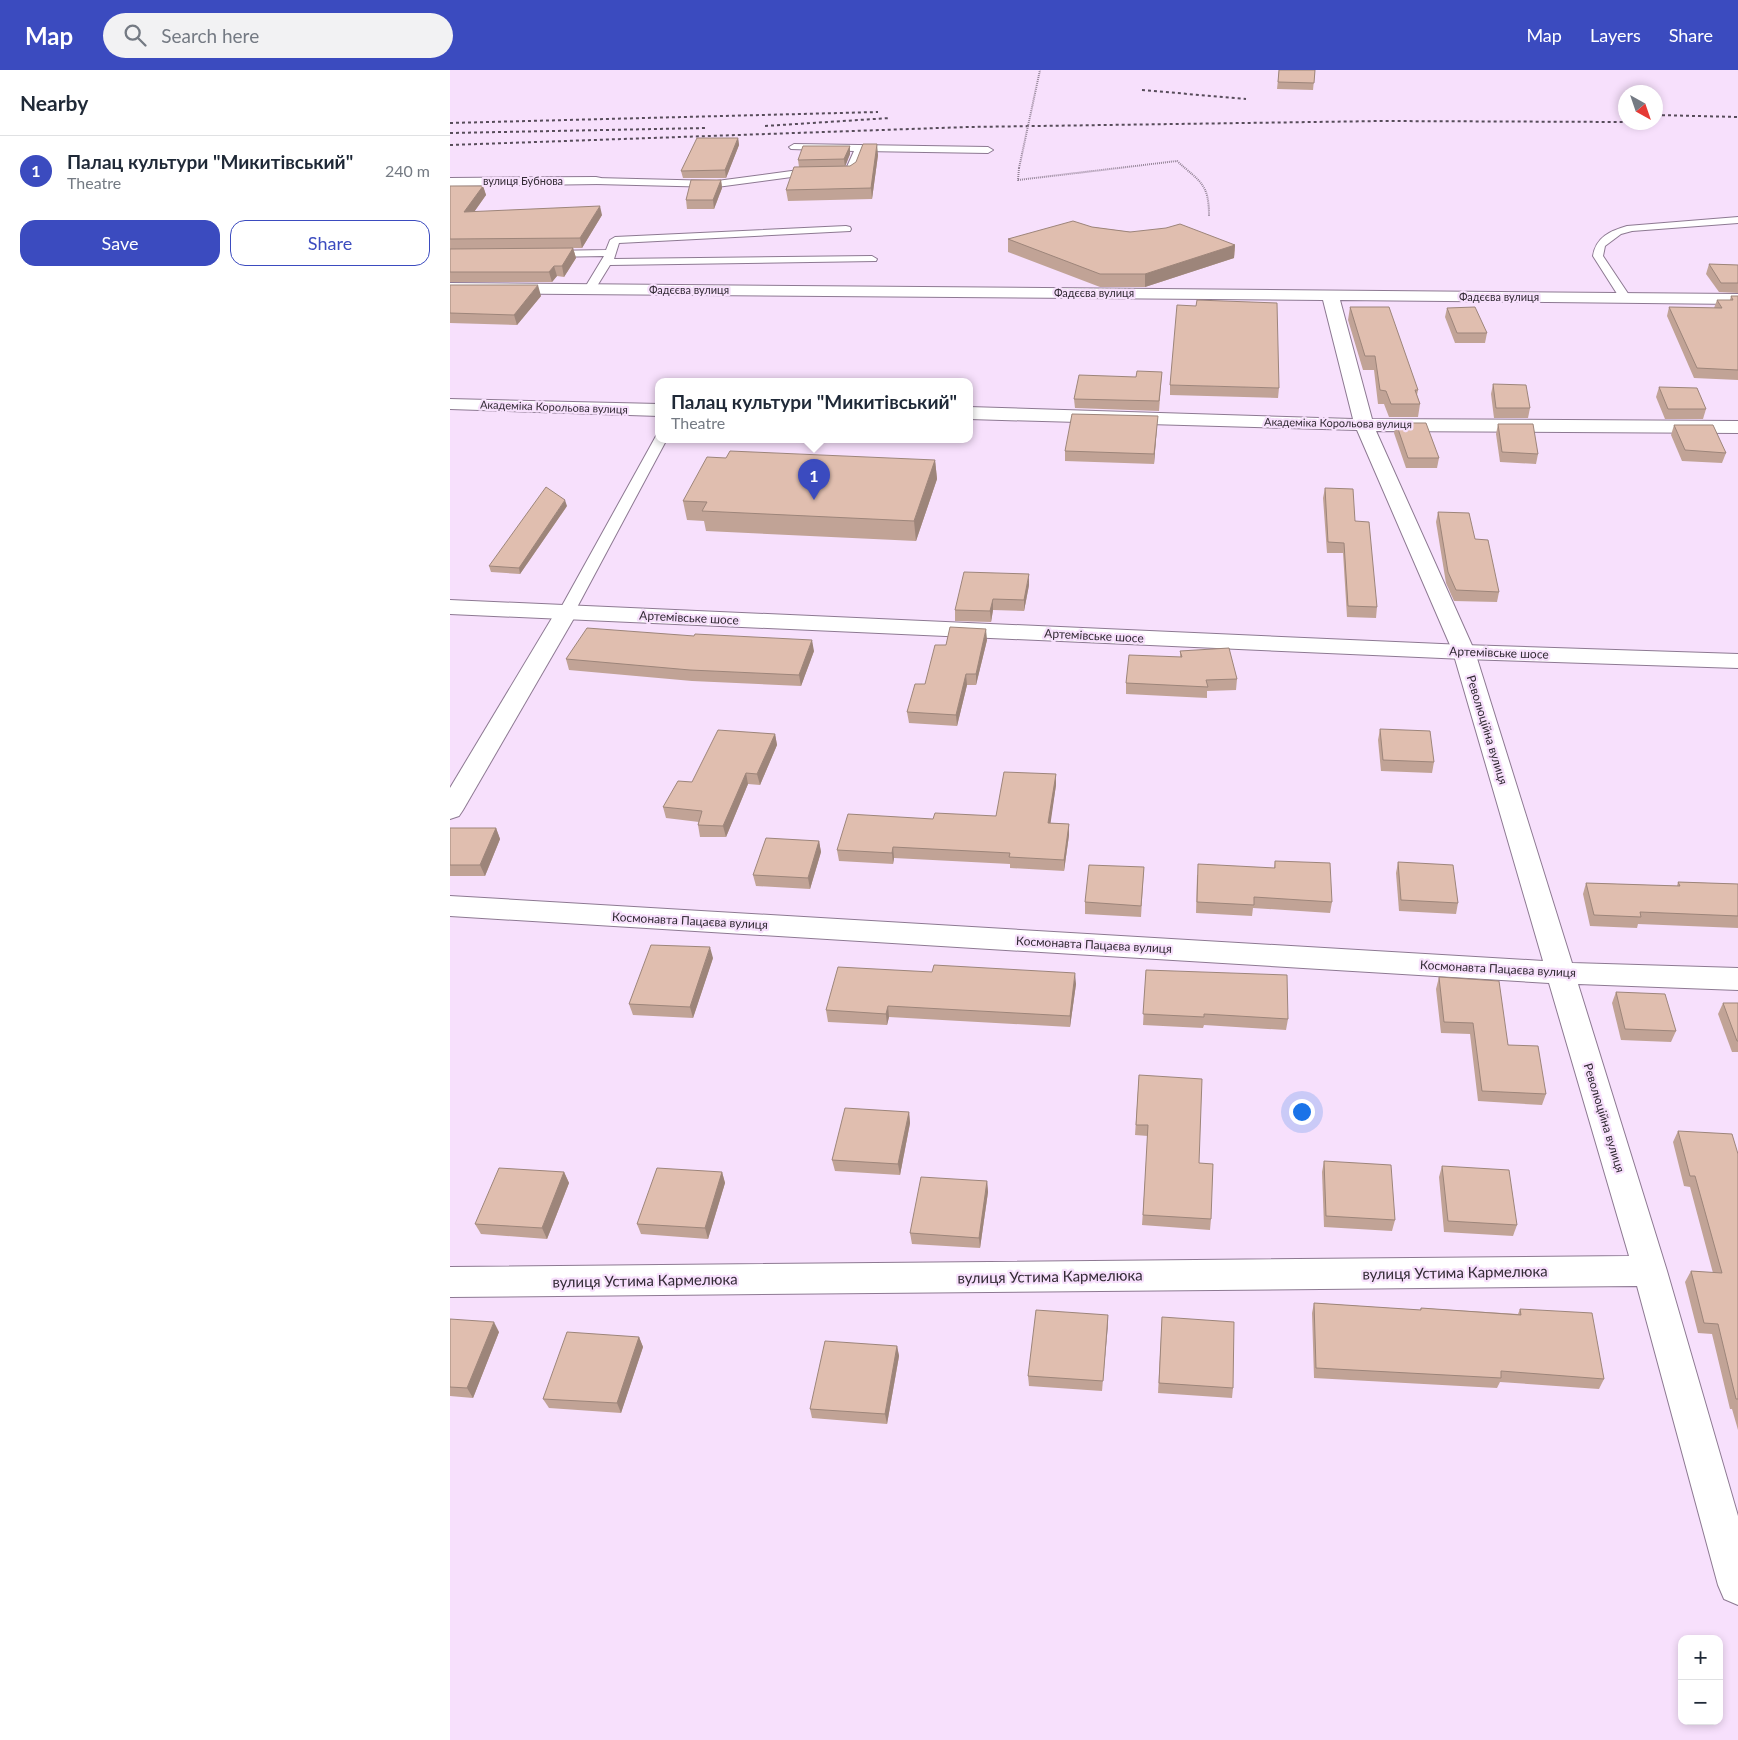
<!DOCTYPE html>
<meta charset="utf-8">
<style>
body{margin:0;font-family:Lato,sans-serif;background:#f2f2f3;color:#1f2937}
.controls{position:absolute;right:15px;bottom:15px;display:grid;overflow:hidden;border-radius:10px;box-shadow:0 2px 8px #0003}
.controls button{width:45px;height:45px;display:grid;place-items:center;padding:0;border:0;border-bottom:1px solid #e0e1e3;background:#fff;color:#1f2937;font:25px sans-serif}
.compass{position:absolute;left:1168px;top:15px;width:45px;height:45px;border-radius:50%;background:#fff;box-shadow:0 2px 8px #0003;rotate:140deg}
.you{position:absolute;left:851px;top:1041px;width:18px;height:18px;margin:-12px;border:4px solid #fff;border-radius:50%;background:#1a73e8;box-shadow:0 0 0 8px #1a73e833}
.badge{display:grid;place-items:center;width:32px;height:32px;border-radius:50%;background:#3b4bbf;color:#fff;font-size:16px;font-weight:700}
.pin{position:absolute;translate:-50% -41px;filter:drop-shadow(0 1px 2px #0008)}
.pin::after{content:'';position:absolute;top:26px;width:18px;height:15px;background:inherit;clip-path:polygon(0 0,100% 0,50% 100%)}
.popup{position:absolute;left:205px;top:308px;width:318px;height:65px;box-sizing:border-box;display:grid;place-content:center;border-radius:10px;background:#fff;filter:drop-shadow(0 1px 4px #0005);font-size:16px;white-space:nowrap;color:#747a83}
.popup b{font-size:19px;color:#1f2937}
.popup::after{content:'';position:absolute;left:50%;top:100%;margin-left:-10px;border:10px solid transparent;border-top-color:#fff}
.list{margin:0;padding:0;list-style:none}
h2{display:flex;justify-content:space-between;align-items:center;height:65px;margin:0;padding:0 20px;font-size:21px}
h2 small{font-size:16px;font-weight:400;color:#747a83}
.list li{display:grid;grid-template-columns:32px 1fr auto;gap:15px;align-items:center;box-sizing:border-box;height:70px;padding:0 20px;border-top:1px solid #e0e1e3}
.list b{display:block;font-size:19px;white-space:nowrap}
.list p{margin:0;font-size:16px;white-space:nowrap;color:#747a83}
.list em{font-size:16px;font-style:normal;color:#747a83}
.actions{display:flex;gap:10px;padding:15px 20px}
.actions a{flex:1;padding:11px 0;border:1px solid #3b4bbf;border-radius:15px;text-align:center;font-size:18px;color:#3b4bbf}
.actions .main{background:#3b4bbf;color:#fff}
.icon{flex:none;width:28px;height:28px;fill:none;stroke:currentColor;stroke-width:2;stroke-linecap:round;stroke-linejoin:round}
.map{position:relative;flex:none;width:1288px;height:1670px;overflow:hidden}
header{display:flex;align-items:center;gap:30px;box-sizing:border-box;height:70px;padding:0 25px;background:#3b4bbf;color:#fff}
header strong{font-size:24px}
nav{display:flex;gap:28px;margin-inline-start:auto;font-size:18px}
.search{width:350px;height:45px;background:#f2f2f3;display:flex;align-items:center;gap:12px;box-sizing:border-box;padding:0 18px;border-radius:28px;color:#747a83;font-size:19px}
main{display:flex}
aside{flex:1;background:#fff}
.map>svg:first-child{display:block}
</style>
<header>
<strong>Map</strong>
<div class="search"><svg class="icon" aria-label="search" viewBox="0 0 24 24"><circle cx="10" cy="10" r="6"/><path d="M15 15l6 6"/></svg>Search here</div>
<nav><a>Map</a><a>Layers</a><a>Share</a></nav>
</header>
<main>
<aside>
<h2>Nearby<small></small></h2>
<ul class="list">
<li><span class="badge">1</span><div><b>Палац культури &quot;Микитівський&quot;</b><p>Theatre</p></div><em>240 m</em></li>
</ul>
<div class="actions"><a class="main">Save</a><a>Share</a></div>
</aside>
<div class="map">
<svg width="1288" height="1670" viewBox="0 0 1288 1670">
<rect width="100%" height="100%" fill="#f7e0fc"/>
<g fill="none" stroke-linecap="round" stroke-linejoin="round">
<defs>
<g id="lane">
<path d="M344 74 538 77 543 80 538 83 413 81 405 102 400 105 349 106 267 117 146 114 141 111 146 108 267 111 349 100 396 99 404 81 341 79 339 77Z"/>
<path d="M1288 147V153L1182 161 1171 164 1155 176 1153 186 1181 228 1179 230H1171L1143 186C1146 167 1160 161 1177 156Z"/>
<path d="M396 156 400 157 401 159 400 161 169 173 164 189 422 186 427 189 426 191 160 195 144 221 140 222 134 219 154 186 99 187 94 184 99 181 156 180 160 170 165 167Z"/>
<path d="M206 366H209V369H217L124 543 121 546H111L108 543Z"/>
</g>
<g id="street">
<path d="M146 107 151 108 153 111 151 114 0 116V108Z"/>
<path d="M0 213 1288 224V234L890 230 922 349 1288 351V363L926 361 1025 582 1122 893 1288 898V920L1128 914 1217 1201 1288 1446V1535L1274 1529 1268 1515 1187 1216 0 1227V1197L1179 1186 1099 913 0 846V826L1093 891 1003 582 907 360 519 349V337L903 349 873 230 0 223Z"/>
<path d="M0 329 209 334V346L0 339Z"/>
<path d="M116 536 124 538 127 543 13 740 9 746 0 749V718L108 538Z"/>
</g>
<path id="secondary" d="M0 530 1014 575 1288 584V598L1014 589 0 544Z"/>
</defs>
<use href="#lane" stroke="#8d7992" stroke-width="2"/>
<use href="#street" stroke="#8d7992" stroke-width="2"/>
<use href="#secondary" stroke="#8d7992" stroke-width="2"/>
<path stroke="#948497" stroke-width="2" stroke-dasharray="1 1" stroke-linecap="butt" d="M569 98 568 110 727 91C750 112 759 113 759 146"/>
<use href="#lane" fill="#fff" fill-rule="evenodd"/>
<use href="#street" fill="#fff" fill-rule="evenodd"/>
<use href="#secondary" fill="#fff" fill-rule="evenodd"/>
<g stroke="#574c5a" stroke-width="2" stroke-dasharray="3 3" stroke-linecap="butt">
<path d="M692 20 796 29"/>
<path d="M1206 45 1288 47"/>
<path d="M0 53 428 42"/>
<path d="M315 56 440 48"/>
<path d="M0 63 257 58"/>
<path d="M0 75 518 57 932 51 1176 52"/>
</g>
<path stroke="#948497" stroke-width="2" stroke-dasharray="1 1" stroke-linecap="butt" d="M569 98 590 0"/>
</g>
<g fill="#c1a396">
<path d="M829 0H865L863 20 827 19Z"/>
<path d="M288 68 289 75 276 108H233L231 101Z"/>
<path d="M400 76V84L395 96H400L428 85 422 129 338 131 336 120 349 97 348 90Z"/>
<path d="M271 110 272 118 264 139H237L236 130Z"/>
<path d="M0 116H33L36 125 24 142 152 145 132 178H123L126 188 114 207 107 206 102 212H0Z"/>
<path d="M642 157 785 175 784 188 695 217H650L558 182V169Z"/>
<path d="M1259 194 1288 195V223L1269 222 1256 204Z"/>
<path d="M0 215 91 226 67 255 0 253Z"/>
<path d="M1281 226H1288V310L1244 308 1217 246 1219 237 1264 238 1267 230H1280Z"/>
<path d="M900 237 968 320 967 325 970 334 968 347H939L934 334H928L924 300H913L898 250Z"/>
<path d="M997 238 1037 263 1035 273H1005L995 247Z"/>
<path d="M712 302 709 341 625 338 624 329 686 307Z"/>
<path d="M1043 314 1080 338 1078 348H1044L1041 324Z"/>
<path d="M720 315 829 318 828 328 720 325Z"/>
<path d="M1209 317 1256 339 1253 349H1215L1206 327Z"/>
<path d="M946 353 989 388 987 398H956L944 363Z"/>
<path d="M1048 354 1088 384 1086 394 1050 392 1046 364Z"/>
<path d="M1224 355 1276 383 1272 393 1232 391 1221 365Z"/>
<path d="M707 356 704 394 615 391V381Z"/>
<path d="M485 390 487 409 466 471 256 461 254 451 237 450 233 431Z"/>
<path d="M875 418 905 451 927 537 926 548 897 547 893 483H877L873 428Z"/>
<path d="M117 436 70 504 41 502 39 496Z"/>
<path d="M988 442 1049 522 1047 532 1004 531 996 513 986 452Z"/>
<path d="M579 515 574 541 543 540 541 552 505 551V540Z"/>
<path d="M537 570 526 615H517L507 656 459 653 457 642 475 614 496 575Z"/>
<path d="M364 581 351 616 242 611 119 600 116 589Z"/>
<path d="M730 581 787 609 786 620 757 621V628L676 624V613L730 587Z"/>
<path d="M930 659 984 692 982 703 931 701 928 670Z"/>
<path d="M325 664 327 675 310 715 298 714 276 767H250L248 755 249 752 216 748 213 737 242 712Z"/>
<path d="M606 704V715L600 753 619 754V765L614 801 560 798V794L444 788 443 794 389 791 387 780 483 749 546 746Z"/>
<path d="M0 758H46L50 769 35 806H0Z"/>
<path d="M369 771 371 782 360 819 306 816 303 805Z"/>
<path d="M825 791 882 832 880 843 803 838 802 846 746 843 747 805 824 798Z"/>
<path d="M948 792 1008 833 1006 844 949 841 946 803Z"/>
<path d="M694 797 691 847 635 844V832Z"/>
<path d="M1228 812 1288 814V858L1188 854 1187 858 1140 856 1133 824 1136 813 1227 816Z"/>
<path d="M263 888 243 948 183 945 179 934Z"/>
<path d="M696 900 838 949 836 960 754 955 753 958 693 955Z"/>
<path d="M989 907 1058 975 1096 1024 1092 1035 1028 1031 1020 964 991 963 986 919Z"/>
<path d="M626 914 620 957 439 947 437 955 378 952 376 940Z"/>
<path d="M1166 922 1226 961 1221 972 1171 970 1162 933Z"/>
<path d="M1273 933H1288V982H1282L1268 944Z"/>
<path d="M689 1005 749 1093 761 1149 760 1160 692 1155 698 1066 685 1065Z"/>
<path d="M459 1042 460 1053 450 1105 385 1101 382 1090Z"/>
<path d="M1228 1061 1288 1084V1360L1282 1339H1280L1262 1264 1248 1263 1235 1212 1241 1201 1263 1203 1240 1117 1234 1116 1223 1072Z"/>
<path d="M874 1091 945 1150 942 1161 874 1157 872 1102Z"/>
<path d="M992 1096 1067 1155 1063 1166 994 1162 989 1107Z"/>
<path d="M114 1102 119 1113 97 1169 31 1164 25 1154Z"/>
<path d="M272 1102 275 1113 258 1169 191 1164 187 1154Z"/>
<path d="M537 1111 538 1122 530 1178 462 1174 460 1163Z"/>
<path d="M864 1233 970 1240 971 1238 1068 1244 1070 1239 1154 1309 1149 1319 1050 1312 1047 1318 864 1308 862 1243Z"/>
<path d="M658 1245 652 1321 579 1316 578 1306Z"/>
<path d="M712 1247 783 1318 782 1328 708 1323Z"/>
<path d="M0 1249 49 1262 23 1328 0 1326Z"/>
<path d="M189 1267 193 1277 171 1343 99 1338 93 1329Z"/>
<path d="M447 1276 449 1286 437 1354 362 1348 360 1339Z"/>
</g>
<g fill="#9d857a">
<path d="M288 68 289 75 276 108 275 100Z"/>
<path d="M427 74 428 85 422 129 421 118Z"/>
<path d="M400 76V84L395 97 394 89Z"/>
<path d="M271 110 272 118 264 139 263 130Z"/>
<path d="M33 116 36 125 17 152 14 142Z"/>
<path d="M150 136 152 145 132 178 130 168Z"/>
<path d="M785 175 784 188 695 217V204Z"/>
<path d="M123 178 126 188 114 207 112 196Z"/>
<path d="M104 196 107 206 102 212 99 202Z"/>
<path d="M88 215 91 226 67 255 64 245Z"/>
<path d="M708 346 707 356 704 394V384Z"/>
<path d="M485 390 487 409 466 471 464 451Z"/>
<path d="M115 430 117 436 70 504 69 498Z"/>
<path d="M579 504V515L574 541V530Z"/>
<path d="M543 529V540L541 552 540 541Z"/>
<path d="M536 559 537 570 526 615V604Z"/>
<path d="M362 570 364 581 351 616 349 605Z"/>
<path d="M516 604 517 615 507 656 506 645Z"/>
<path d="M325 664 327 675 310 715 307 704Z"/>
<path d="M296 703 298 714 276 767 273 756Z"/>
<path d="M606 704V715L599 764 598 753Z"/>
<path d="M619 754V765L614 801V790Z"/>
<path d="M46 758 50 769 35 806 30 795Z"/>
<path d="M369 771 371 782 360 819 358 808Z"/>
<path d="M443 777 444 788 443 794 442 783Z"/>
<path d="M260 877 263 888 243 948 240 937Z"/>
<path d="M625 903 626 914 620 957V946Z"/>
<path d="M438 936 439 947 437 955 436 944Z"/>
<path d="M459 1042 460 1053 450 1105 448 1094Z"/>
<path d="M114 1102 119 1113 97 1169 92 1158Z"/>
<path d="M272 1102 275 1113 258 1169 255 1158Z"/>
<path d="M537 1111 538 1122 530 1178 529 1168Z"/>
<path d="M658 1245V1255L652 1321 653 1311Z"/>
<path d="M44 1252 49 1262 23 1328 17 1318Z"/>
<path d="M189 1267 193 1277 171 1343 167 1333Z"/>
<path d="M447 1276 449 1286 437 1354 435 1344Z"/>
</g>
<g fill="#e0beaf" stroke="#9d857a">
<path d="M829 0H865L864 13 828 12Z"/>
<path d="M247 68H288L275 100 231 101Z"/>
<path d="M413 74H427L421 118 336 120 344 97 400 96 406 92Z"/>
<path d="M353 76H400L394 89 348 90Z"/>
<path d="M241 110H271L263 130H236Z"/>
<path d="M0 116H33L14 142 150 136 130 168 0 169Z"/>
<path d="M623 151 642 157 680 162 716 158 730 154 785 175 695 204H650L558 169Z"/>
<path d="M123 178 112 196H104L99 202H0V179Z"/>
<path d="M1259 194 1288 195V213H1271Z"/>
<path d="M0 215H88L64 245 0 243Z"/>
<path d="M1281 226H1288V300L1247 298 1219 237 1272 238 1267 230H1283Z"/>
<path d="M747 230 827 233 829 318 720 315 727 235 746 236Z"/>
<path d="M900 237H939L968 320H965L970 334H941L936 321 930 320 925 286H915Z"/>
<path d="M1025 237 1037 263H1007L997 238Z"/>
<path d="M687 301 712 302 709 331 624 329 629 305 686 307Z"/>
<path d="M1043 314 1076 315 1080 338H1046Z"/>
<path d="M1209 317 1247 318 1256 339H1218Z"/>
<path d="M622 344 708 346 704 384 615 381Z"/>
<path d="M946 353H976L989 388H958Z"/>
<path d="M1048 354H1083L1088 384 1052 382Z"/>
<path d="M1224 355H1263L1276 383 1235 380Z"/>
<path d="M280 381 485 390 464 451 252 441 257 432 233 431 257 387 276 388Z"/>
<path d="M96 417 115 430 69 498 39 496Z"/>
<path d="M875 418 903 419 905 451 919 452 927 537 898 536 894 473 878 472Z"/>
<path d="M988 442 1019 443 1025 469 1038 470 1049 522 1006 520 998 502Z"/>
<path d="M514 502 579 504 574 530 543 529 540 541 505 540Z"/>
<path d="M500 557 536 559 526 604H516L506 645 457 642 465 614H475L485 575H496Z"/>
<path d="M137 558 244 566 245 564 362 570 349 605 240 600 116 589Z"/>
<path d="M779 578 787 609 756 610 758 617 676 613 679 585 732 587 730 581Z"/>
<path d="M930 659 980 661 984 692 933 690Z"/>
<path d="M268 660 325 664 307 704 296 703 273 756 248 755 252 741 213 737 228 711 242 712Z"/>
<path d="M554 702 606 704 598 753 619 754 614 790 559 787 560 783 443 777 442 783 387 780 398 744 483 749 485 743 546 746Z"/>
<path d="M0 758H46L30 795H0Z"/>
<path d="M316 768 369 771 358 808 303 805Z"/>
<path d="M825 791 880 793 882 832 804 827V835L747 832 748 794 825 798Z"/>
<path d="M948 792 1003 795 1008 833 951 830Z"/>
<path d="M639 795 694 797 691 836 635 832Z"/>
<path d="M1228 812 1288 814V846L1190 842 1191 847 1144 845 1136 813 1230 816Z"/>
<path d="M201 875 260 877 240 937 179 934Z"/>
<path d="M484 895 625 903 620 946 438 936 436 944 376 940 388 897 482 902Z"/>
<path d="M696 900 837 905 838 949 754 944V947L693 944Z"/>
<path d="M989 907 1049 911 1058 975 1088 976 1096 1024 1032 1021 1023 953 994 952Z"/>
<path d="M1166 922 1215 924 1226 961 1175 959Z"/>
<path d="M1273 933H1288V971H1287Z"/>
<path d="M689 1005 752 1009 749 1093 763 1094 761 1149 693 1145 698 1055H686Z"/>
<path d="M395 1038 459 1042 448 1094 382 1090Z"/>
<path d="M1228 1061 1282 1064 1288 1084V1329H1286L1268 1254 1254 1253 1241 1201 1272 1203 1245 1106H1240Z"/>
<path d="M874 1091 941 1095 945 1150 876 1146Z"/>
<path d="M992 1096 1059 1100 1067 1155 998 1151Z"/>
<path d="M49 1098 114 1102 92 1158 25 1154Z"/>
<path d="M207 1098 272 1102 255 1158 187 1154Z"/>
<path d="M471 1107 537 1111 529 1168 460 1163Z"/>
<path d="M864 1233 971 1240V1238L1071 1245 1070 1239 1142 1243 1154 1309 1051 1301V1308L866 1298Z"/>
<path d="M586 1240 658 1245 653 1311 578 1306Z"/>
<path d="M712 1247 784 1252 783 1318 709 1313Z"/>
<path d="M0 1249 44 1252 17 1318 0 1317Z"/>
<path d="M117 1262 189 1267 167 1333 93 1329Z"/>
<path d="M375 1271 447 1276 435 1344 360 1339Z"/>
</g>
<g text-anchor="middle" stroke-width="4.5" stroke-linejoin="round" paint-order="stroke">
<g font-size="11" fill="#322a34" stroke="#f7e0fc">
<text x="73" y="115">вулиця Бубнова</text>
<text x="239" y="224">Фадєєва вулиця</text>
<text x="644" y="227">Фадєєва вулиця</text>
<text x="1049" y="231">Фадєєва вулиця</text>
<text transform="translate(104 337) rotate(2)" y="4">Академіка Корольова вулиця</text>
<text transform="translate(888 353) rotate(1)" y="4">Академіка Корольова вулиця</text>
</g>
<g font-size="12" fill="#322a34" stroke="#f7e0fc">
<text transform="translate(239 548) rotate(3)" y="4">Артемівське шосе</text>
<text transform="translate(644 566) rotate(3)" y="4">Артемівське шосе</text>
<text transform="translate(1049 583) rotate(2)" y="4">Артемівське шосе</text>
<text transform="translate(1037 660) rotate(73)" y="4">Революційна вулиця</text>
<text transform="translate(240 851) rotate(3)" y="4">Космонавта Пацаєва вулиця</text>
<text transform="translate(644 875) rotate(3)" y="4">Космонавта Пацаєва вулиця</text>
<text transform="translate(1048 899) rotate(3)" y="4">Космонавта Пацаєва вулиця</text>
<text transform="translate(1154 1048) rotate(73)" y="4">Революційна вулиця</text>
</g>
<g font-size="15" fill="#322a34" stroke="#f7e0fc">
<text transform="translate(1005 1203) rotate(-1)" y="5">вулиця Устима Кармелюка</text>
<text transform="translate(600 1207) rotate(-1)" y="5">вулиця Устима Кармелюка</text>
<text transform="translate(195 1211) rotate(-1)" y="5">вулиця Устима Кармелюка</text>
</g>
</g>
</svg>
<div class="controls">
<button>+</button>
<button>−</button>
</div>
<svg class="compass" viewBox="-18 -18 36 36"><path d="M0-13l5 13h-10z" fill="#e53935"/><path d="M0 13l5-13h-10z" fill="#747a83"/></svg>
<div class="you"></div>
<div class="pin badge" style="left:364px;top:430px">1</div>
<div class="popup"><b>Палац культури &quot;Микитівський&quot;</b>Theatre</div>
</div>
</main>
